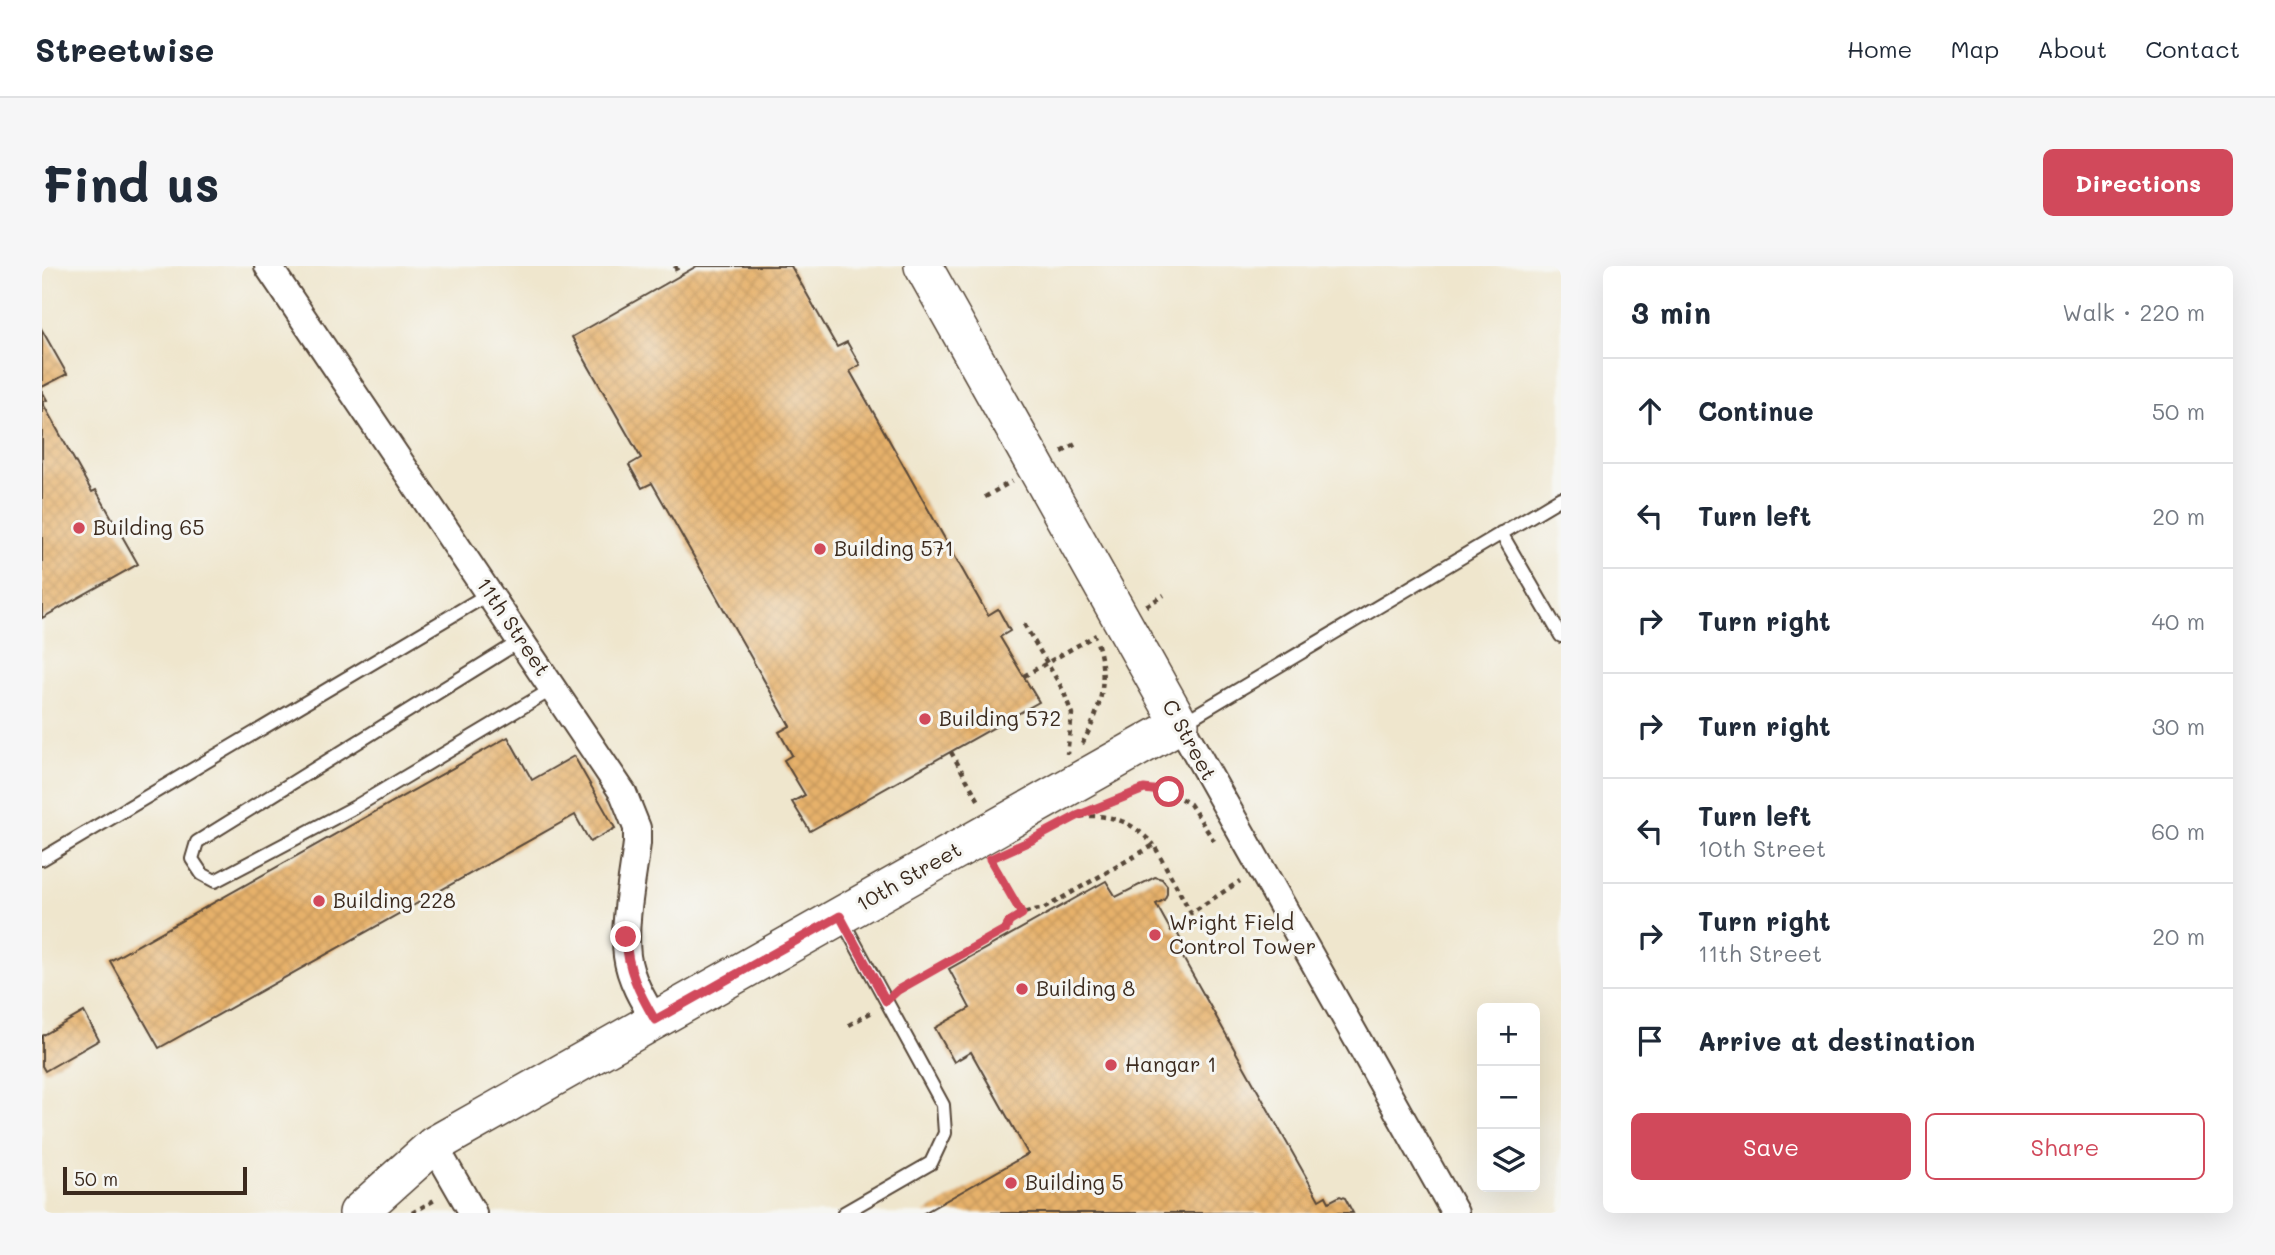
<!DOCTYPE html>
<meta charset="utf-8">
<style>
body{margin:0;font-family:Mali,sans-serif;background:#f6f6f7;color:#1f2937}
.controls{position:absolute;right:21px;bottom:21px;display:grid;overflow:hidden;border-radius:10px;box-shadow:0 7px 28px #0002}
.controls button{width:63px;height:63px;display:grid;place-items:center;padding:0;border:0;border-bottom:2px solid #e0e1e3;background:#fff;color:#1f2937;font:35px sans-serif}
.scale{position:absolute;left:21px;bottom:18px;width:184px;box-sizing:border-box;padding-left:7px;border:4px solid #3b2a1e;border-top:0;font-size:19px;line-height:24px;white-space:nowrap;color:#3b2a1e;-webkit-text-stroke:5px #f6f6f2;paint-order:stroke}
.stop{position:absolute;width:21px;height:21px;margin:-16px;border:5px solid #d1495b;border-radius:50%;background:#fff}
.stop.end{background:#d1495b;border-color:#fff;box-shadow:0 2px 7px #0008}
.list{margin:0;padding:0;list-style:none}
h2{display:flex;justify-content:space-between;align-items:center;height:91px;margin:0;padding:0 28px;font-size:30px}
h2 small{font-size:23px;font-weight:400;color:#747a83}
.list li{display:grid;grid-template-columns:46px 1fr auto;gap:21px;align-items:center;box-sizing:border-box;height:105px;padding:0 28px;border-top:2px solid #e0e1e3}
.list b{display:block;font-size:26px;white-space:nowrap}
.list p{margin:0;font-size:23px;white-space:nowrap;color:#747a83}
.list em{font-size:23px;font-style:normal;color:#747a83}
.actions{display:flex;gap:14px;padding:21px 28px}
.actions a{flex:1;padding:16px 0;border:2px solid #d1495b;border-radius:10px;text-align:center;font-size:24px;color:#d1495b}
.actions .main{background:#d1495b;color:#fff}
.icon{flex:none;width:38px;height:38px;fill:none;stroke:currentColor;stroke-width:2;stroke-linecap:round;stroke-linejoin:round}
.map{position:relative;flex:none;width:1519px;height:947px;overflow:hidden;border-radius:10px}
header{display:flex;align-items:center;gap:42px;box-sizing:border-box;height:98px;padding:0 35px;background:#fff;border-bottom:2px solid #e0e1e3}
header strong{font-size:33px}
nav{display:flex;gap:38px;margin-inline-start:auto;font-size:24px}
.intro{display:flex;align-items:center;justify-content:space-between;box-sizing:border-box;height:168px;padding:0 42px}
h1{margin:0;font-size:49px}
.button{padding:18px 32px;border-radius:10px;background:#d1495b;color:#fff;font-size:24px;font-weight:700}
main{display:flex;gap:42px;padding:0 42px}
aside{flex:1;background:#fff;border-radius:10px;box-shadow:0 7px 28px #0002}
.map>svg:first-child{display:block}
</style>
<header>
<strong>Streetwise</strong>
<nav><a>Home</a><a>Map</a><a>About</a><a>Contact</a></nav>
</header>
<div class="intro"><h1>Find us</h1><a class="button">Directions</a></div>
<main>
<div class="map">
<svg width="1519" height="947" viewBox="0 0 1519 947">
<defs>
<pattern id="building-cross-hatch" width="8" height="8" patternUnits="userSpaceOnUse" patternTransform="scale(1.75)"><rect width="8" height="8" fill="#e6b16b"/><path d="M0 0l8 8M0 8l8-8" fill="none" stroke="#c6985c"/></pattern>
</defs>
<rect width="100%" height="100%" fill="#f6f6f2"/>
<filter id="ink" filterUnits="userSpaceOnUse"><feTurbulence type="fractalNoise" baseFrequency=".0143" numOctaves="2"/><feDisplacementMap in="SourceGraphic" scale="14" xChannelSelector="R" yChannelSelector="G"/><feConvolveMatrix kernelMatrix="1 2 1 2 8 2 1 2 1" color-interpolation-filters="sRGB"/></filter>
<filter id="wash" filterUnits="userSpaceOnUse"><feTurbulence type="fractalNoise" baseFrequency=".00686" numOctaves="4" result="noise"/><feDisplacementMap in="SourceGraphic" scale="28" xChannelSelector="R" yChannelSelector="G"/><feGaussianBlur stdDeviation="1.57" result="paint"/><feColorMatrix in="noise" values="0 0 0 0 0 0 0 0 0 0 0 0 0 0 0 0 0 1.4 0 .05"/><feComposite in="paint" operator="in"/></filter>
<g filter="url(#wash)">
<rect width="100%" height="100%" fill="#efe6cd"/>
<g id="blocks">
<g fill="url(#building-cross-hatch)">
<path d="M655 0H749L795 81 805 76 818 99 808 105 946 349 956 343 968 365 958 371 997 436 768 565 750 536 763 529 742 494 750 489 737 466 748 460 610 217 600 222 587 199 599 192 530 71Z"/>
<path d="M0 64 25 108 0 121Z"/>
<path d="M0 125 5 134 0 136 50 226 54 224 96 298 0 352Z"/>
<path d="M466 471 490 514 532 490 573 562 548 576 533 549 117 782 68 695Z"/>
<path d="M1113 611 1120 613 1125 619V628L1122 634 1114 638 1129 665 1133 663 1146 687 1140 690 1277 934 1284 930 1287 936 1298 930 1303 932 1311 947H882L986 888 929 786 912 796 893 762 928 742 907 703 1064 615 1074 631Z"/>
<path d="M42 746 57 774 3 805 0 800V770Z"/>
</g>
</g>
</g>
<g filter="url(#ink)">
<use href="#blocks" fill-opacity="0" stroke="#564638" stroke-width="2"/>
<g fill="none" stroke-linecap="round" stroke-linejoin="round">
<defs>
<g id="lane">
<path d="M1459 267 1519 370"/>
<path d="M480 374 155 576 150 593 160 608 173 615 313 541 512 422"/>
<path d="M1142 456 1519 232"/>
<path d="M0 593 448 327"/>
<path d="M799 652 901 839 903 867 889 897 802 947"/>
</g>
<g id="street">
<path d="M226 0 581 527 595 562V577C591 611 581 657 585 690 588 713 601 735 613 754"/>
<path d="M1138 458 1413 947"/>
<path d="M392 879 431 947"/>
</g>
<path id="secondary" d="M316 947 392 879 1138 458 881 0"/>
</defs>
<use href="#lane" stroke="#564638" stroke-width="16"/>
<use href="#street" stroke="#564638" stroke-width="30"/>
<use href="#secondary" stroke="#564638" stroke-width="40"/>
<g stroke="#564638" stroke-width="4.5" stroke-dasharray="5 5" stroke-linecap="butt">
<path d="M633 0 638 10"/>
<path d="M1020 186 1034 178"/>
<path d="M943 231 970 215"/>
<path d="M1104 340 1122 329"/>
<path d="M982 358 1021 424 1030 448 1025 488"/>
<path d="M982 410 1054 369"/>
<path d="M1040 478C1059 444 1067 414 1055 376"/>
<path d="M909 486 938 537"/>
<path d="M1055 543 1102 523 1127 526 1148 538 1172 575"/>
<path d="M1038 550C1072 549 1088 554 1112 579"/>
<path d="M950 595 980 648"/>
<path d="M856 725 963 663C971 649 986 644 1001 643L1112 579 1149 647 1198 615"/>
<path d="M807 759 830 746"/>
<path d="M370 947 396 932"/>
</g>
<use href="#lane" stroke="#fff" stroke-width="12"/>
<use href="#street" stroke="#fff" stroke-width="26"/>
<use href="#secondary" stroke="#fff" stroke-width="37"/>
</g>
</g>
<g fill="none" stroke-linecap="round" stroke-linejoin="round" filter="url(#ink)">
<path stroke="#d1495b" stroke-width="9" d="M584 671C585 703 597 727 613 754L798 650 844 735 856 724 964 663 967 656 980 648 948 593 988 575 1035 550 1102 523 1127 526"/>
</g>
<g fill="#d1495b" stroke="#f6f6f2" stroke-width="2.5">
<circle cx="37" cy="262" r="7"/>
<circle cx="778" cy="283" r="7"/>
<circle cx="883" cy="453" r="7"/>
<circle cx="277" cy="635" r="7"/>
<circle cx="1113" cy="669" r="7"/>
<circle cx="980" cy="723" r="7"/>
<circle cx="1069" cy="799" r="7"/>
<circle cx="969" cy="917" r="7"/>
</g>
<g text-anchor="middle" stroke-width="6" stroke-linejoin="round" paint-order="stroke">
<g font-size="21" fill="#3b2a1e" stroke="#f6f6f2" text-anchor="start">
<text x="51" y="269">Building 65</text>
<text x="792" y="290">Building 571</text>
<text x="897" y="460">Building 572</text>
<text x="291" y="642">Building 228</text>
<text x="1127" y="664">Wright Field<tspan x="1127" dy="24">Control Tower</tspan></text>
<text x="994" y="730">Building 8</text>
<text x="1083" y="806">Hangar 1</text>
<text x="983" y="924">Building 5</text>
</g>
<g font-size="21" fill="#3b2a1e" stroke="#f6f6f2">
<text transform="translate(471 361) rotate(56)" y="7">11th Street</text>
<text transform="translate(1147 474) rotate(61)" y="7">C Street</text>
<text transform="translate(867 611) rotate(-30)" y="7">10th Street</text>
</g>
</g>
</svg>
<div class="controls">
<button>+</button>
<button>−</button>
<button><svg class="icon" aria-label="layers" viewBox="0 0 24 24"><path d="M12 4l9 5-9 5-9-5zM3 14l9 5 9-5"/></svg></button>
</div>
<div class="scale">50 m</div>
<div class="stop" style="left:1127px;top:526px"></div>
<div class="stop end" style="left:584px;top:671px"></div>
</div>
<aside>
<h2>3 min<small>Walk · 220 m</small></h2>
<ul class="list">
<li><svg class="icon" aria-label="ahead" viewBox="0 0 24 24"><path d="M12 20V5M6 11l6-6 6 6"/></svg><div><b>Continue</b></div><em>50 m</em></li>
<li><svg class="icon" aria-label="left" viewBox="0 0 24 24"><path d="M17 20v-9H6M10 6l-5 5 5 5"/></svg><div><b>Turn left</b></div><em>20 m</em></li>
<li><svg class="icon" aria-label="right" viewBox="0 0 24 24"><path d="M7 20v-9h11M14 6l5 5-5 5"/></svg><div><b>Turn right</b></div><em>40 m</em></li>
<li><svg class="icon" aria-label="right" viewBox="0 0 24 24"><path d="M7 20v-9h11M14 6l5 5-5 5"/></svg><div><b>Turn right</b></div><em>30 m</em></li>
<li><svg class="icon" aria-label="left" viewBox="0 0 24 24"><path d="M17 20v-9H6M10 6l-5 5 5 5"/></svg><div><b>Turn left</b><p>10th Street</p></div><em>60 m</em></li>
<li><svg class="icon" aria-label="right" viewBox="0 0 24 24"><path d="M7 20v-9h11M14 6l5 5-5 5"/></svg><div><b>Turn right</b><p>11th Street</p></div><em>20 m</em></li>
<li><svg class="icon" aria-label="arrive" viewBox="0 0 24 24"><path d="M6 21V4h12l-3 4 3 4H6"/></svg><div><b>Arrive at destination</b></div></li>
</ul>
<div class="actions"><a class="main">Save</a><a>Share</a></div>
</aside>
</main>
